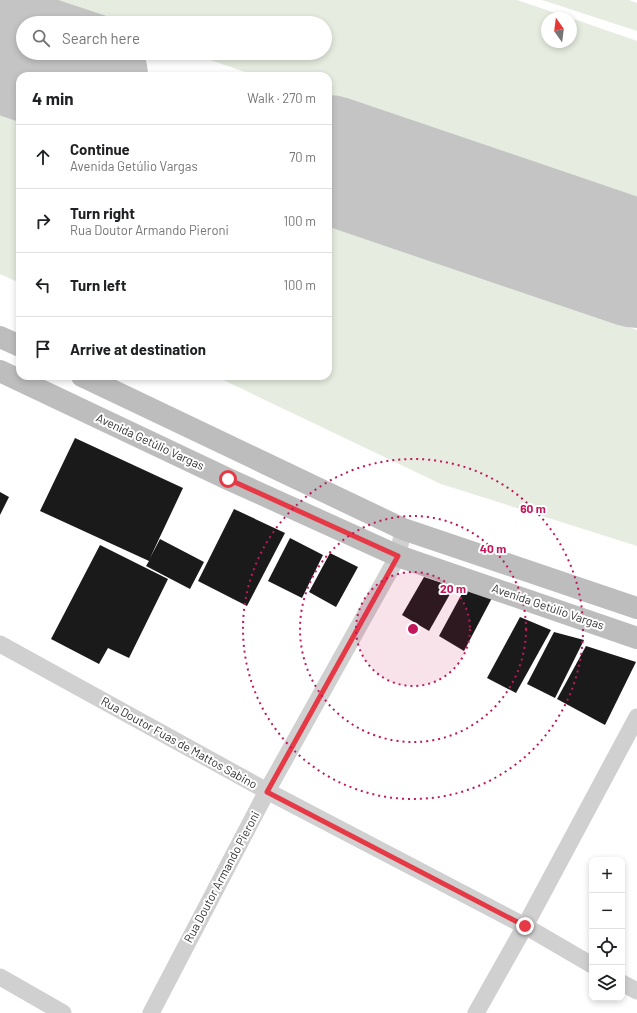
<!DOCTYPE html>
<meta charset="utf-8">
<style>
body{margin:0;font-family:Barlow,sans-serif;background:#f6f6f6;color:#202124}
.controls{position:absolute;right:12px;bottom:12px;display:grid;overflow:hidden;border-radius:8px;box-shadow:0 2px 6px #0003}
.controls button{width:36px;height:36px;display:grid;place-items:center;padding:0;border:0;border-bottom:1px solid #e0e0e0;background:#fff;color:#202124;font:20px sans-serif}
.compass{position:absolute;left:541px;top:12px;width:36px;height:36px;border-radius:50%;background:#fff;box-shadow:0 2px 6px #0003;rotate:346deg}
.stop{position:absolute;width:12px;height:12px;margin:-9px;border:3px solid #e63946;border-radius:50%;background:#fff}
.stop.end{background:#e63946;border-color:#fff;box-shadow:0 1px 4px #0008}
.list{margin:0;padding:0;list-style:none}
h2{display:flex;justify-content:space-between;align-items:center;height:52px;margin:0;padding:0 16px;font-size:17px}
h2 small{font-size:13px;font-weight:400;color:#757577}
.list li{display:grid;grid-template-columns:26px 1fr auto;gap:12px;align-items:center;box-sizing:border-box;height:64px;padding:0 16px;border-top:1px solid #e0e0e0}
.list b{display:block;font-size:15px;white-space:nowrap}
.list p{margin:0;font-size:13px;white-space:nowrap;color:#757577}
.list em{font-size:13px;font-style:normal;color:#757577}
.icon{flex:none;width:22px;height:22px;fill:none;stroke:currentColor;stroke-width:2;stroke-linecap:round;stroke-linejoin:round}
.map{position:relative;flex:none;width:637px;height:1013px;overflow:hidden}
.search{position:absolute;background:#fff;box-shadow:0 2px 6px #0003;left:16px;top:16px;width:316px;height:44px;display:flex;align-items:center;gap:10px;box-sizing:border-box;padding:0 14px;border-radius:22px;color:#757577;font-size:15px}
.panel{position:absolute;background:#fff;box-shadow:0 2px 6px #0003;left:16px;top:72px;width:316px;height:308px;border-radius:12px}
.map>svg:first-child{display:block}
</style>
<div class="map">
<svg width="637" height="1013" viewBox="0 0 637 1013">
<rect width="100%" height="100%" fill="#fff"/>
<g fill="#e6ecdf">
<path d="M35 0H517L570 18H547V42H571V18L637 41V206L328 100V76H257L190 53H325V23H103Z"/>
<path d="M542 0H629L637 3V31Z"/>
<path d="M0 108 20 115V283L0 274Z"/>
<path d="M328 221 637 330V546L441 484 215 376H328Z"/>
</g>
<g fill="none" stroke-linecap="round" stroke-linejoin="round">
<g stroke="#c4c4c4" stroke-width="128">
<path d="M0 48 84 76"/>
<path d="M328 159 637 264"/>
</g>
</g>
<g fill="#1a1a1a">
<path d="M75 438 183 488 150 558 160 539 204 562 190 589 146 566 149 561 40 511Z"/>
<path d="M0 492 9 497 0 515Z"/>
<path d="M234 509 285 533 247 606 198 581Z"/>
<path d="M290 538 323 555 302 598 268 581Z"/>
<path d="M100 545 168 579 129 658 108 648 99 664 51 639Z"/>
<path d="M330 553 358 567 336 607 309 592Z"/>
<path d="M424 577 454 587 429 631 402 615Z"/>
<path d="M465 588 493 596 464 651 439 636Z"/>
<path d="M520 617 551 630 516 693 487 678Z"/>
<path d="M554 632 584 640 555 698 527 684Z"/>
<path d="M586 646 636 662 605 725 557 699Z"/>
</g>
<g fill="none" stroke-linecap="round" stroke-linejoin="round">
<g stroke="#d0d0d0" stroke-width="17">
<path d="M0 644 267 791 525 926 592 965"/>
<path d="M0 977 63 1013"/>
<path d="M622 983 637 991"/>
<path d="M151 1013 267 791 398 556 403 529"/>
<path d="M476 1013 525 926 637 717"/>
</g>
<g stroke="#bdbdbd" stroke-width="22">
<path d="M0 337 20 346"/>
<path d="M0 371 228 479 398 556 637 638"/>
<path d="M82 376 403 529 637 608"/>
</g>
</g>
<g fill="none" stroke-linecap="round" stroke-linejoin="round">
<path stroke="#e63946" stroke-width="5" d="M228 479 398 556 267 792 525 926"/>
</g>
<circle cx="413" cy="629" r="57" fill="#c2185b" fill-opacity=".12"/>
<g fill="none" stroke="#c2185b" stroke-width="2" stroke-dasharray="2 4">
<circle cx="413" cy="629" r="57"/>
<circle cx="413" cy="629" r="113"/>
<circle cx="413" cy="629" r="170"/>
</g>
<g text-anchor="middle" stroke-width="4" stroke-linejoin="round" paint-order="stroke">
<g font-size="12" fill="#333" stroke="#fff">
<text transform="translate(150 442) rotate(25)" y="4">Avenida Getúlio Vargas</text>
<text transform="translate(548 607) rotate(19)" y="4">Avenida Getúlio Vargas</text>
<text transform="translate(179 743) rotate(29)" y="4">Rua Doutor Fuas de Mattos Sabino</text>
<text transform="translate(222 877) rotate(-62)" y="4">Rua Doutor Armando Pieroni</text>
</g>
</g>
<circle cx="413" cy="629" r="6" fill="#c2185b" stroke="#fff" stroke-width="2"/>
<g font-size="12" text-anchor="middle" font-weight="bold" fill="#c2185b" stroke="#fff" stroke-width="4" stroke-linejoin="round" paint-order="stroke">
<text x="533" y="513">60 m</text>
<text x="493" y="553">40 m</text>
<text x="453" y="593">20 m</text>
</g>
</svg>
<div class="controls">
<button>+</button>
<button>−</button>
<button><svg class="icon" aria-label="locate" viewBox="0 0 24 24"><circle cx="12" cy="12" r="6"/><path d="M12 2v4M12 18v4M2 12h4M18 12h4"/></svg></button>
<button><svg class="icon" aria-label="layers" viewBox="0 0 24 24"><path d="M12 4l9 5-9 5-9-5zM3 14l9 5 9-5"/></svg></button>
</div>
<svg class="compass" viewBox="-18 -18 36 36"><path d="M0-13l5 13h-10z" fill="#e53935"/><path d="M0 13l5-13h-10z" fill="#757577"/></svg>
<div class="stop" style="left:228px;top:479px"></div>
<div class="stop end" style="left:525px;top:926px"></div>
<div class="search"><svg class="icon" aria-label="search" viewBox="0 0 24 24"><circle cx="10" cy="10" r="6"/><path d="M15 15l6 6"/></svg>Search here</div>
<section class="panel">
<h2>4 min<small>Walk · 270 m</small></h2>
<ul class="list">
<li><svg class="icon" aria-label="ahead" viewBox="0 0 24 24"><path d="M12 20V5M6 11l6-6 6 6"/></svg><div><b>Continue</b><p>Avenida Getúlio Vargas</p></div><em>70 m</em></li>
<li><svg class="icon" aria-label="right" viewBox="0 0 24 24"><path d="M7 20v-9h11M14 6l5 5-5 5"/></svg><div><b>Turn right</b><p>Rua Doutor Armando Pieroni</p></div><em>100 m</em></li>
<li><svg class="icon" aria-label="left" viewBox="0 0 24 24"><path d="M17 20v-9H6M10 6l-5 5 5 5"/></svg><div><b>Turn left</b></div><em>100 m</em></li>
<li><svg class="icon" aria-label="arrive" viewBox="0 0 24 24"><path d="M6 21V4h12l-3 4 3 4H6"/></svg><div><b>Arrive at destination</b></div></li>
</ul>
</section>
</div>
